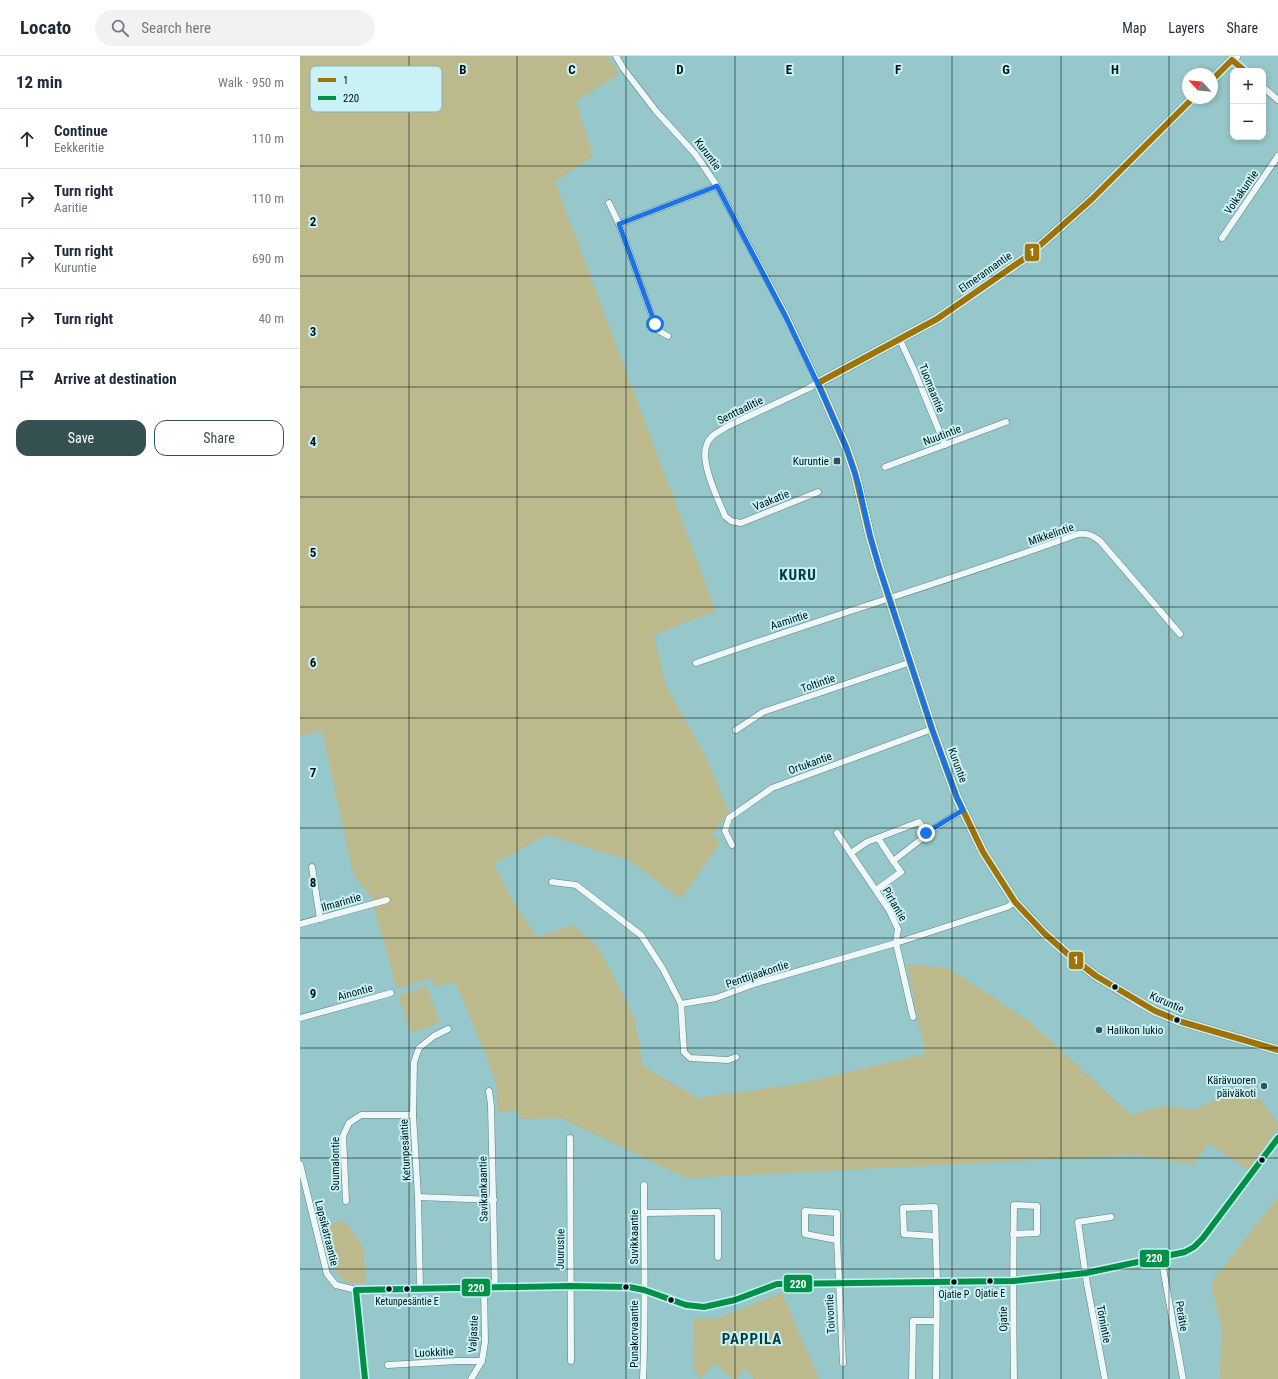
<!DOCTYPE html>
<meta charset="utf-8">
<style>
body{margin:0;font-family:"Roboto Condensed",sans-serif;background:#f2f2f3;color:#1f2937}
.controls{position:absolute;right:12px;top:12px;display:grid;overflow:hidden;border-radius:8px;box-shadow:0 2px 6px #0003}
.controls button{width:36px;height:36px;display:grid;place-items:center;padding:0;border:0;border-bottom:1px solid #e0e1e3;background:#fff;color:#1f2937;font:20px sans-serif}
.compass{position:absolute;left:882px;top:12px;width:36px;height:36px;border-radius:50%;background:#fff;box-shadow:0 2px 6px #0003;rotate:296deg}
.stop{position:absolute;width:12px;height:12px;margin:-9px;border:3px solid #1a73e8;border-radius:50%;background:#fff}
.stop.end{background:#1a73e8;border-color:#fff;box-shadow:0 1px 4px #0008}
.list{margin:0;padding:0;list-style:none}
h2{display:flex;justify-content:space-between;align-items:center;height:52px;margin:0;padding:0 16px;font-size:17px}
h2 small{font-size:13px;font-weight:400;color:#747a83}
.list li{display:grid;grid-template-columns:26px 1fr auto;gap:12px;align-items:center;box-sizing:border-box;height:60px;padding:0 16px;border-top:1px solid #e0e1e3}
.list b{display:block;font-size:15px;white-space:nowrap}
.list p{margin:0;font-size:13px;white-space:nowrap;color:#747a83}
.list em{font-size:13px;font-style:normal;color:#747a83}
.actions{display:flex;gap:8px;padding:12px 16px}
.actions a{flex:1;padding:9px 0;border:1px solid #355152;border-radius:12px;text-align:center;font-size:14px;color:#355152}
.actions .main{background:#355152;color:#fff}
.icon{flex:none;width:22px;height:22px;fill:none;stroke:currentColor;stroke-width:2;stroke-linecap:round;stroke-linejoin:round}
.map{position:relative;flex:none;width:978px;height:1323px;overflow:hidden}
header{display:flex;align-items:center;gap:24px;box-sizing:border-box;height:56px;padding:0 20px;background:#fff;border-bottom:1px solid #e0e1e3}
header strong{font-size:19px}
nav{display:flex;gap:22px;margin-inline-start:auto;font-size:14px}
.search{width:280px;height:36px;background:#f2f2f3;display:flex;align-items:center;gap:10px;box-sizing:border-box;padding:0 14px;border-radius:22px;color:#747a83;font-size:15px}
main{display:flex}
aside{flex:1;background:#fff}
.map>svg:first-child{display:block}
</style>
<header>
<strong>Locato</strong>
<div class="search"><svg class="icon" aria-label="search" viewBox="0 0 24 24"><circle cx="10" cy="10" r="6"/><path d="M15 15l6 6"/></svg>Search here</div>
<nav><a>Map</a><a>Layers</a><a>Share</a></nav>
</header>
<main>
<aside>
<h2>12 min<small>Walk · 950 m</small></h2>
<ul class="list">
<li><svg class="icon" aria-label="ahead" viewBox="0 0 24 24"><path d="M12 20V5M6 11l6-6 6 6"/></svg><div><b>Continue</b><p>Eekkeritie</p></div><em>110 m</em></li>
<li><svg class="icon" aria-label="right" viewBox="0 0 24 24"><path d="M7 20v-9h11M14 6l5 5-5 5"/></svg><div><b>Turn right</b><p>Aaritie</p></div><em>110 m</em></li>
<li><svg class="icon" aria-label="right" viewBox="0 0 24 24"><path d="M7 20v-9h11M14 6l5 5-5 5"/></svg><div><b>Turn right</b><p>Kuruntie</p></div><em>690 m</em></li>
<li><svg class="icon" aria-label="right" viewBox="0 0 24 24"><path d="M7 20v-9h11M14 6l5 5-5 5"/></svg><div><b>Turn right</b></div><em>40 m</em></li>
<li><svg class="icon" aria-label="arrive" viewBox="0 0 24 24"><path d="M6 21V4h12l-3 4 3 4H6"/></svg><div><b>Arrive at destination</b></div></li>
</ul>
<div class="actions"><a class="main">Save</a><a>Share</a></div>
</aside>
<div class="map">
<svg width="978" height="1323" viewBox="0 0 978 1323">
<rect width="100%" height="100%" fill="#96c7ca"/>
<g fill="#bcba8d">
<path d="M0 0H308L319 18 276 45 293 100 255 126 416 555 354 579 366 630 405 699 429 756 412 779 421 785 381 843 329 804 246 779 194 808 213 846 237 881 274 869 299 892 335 963 343 1010 397 1042 493 1029 625 998 607 908 648 912 730 966 831 1059 862 1050 894 1054 938 1034 961 1044 978 1068V1071L949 1114 909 1088 892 1109 837 1099 387 1122 260 1062 219 1063 218 1054 198 1057 196 1028 187 1002 155 926 135 931 132 922 97 933 71 841 53 818 22 675 0 680Z"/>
<path d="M127 930 140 967 111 977 98 940Z"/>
<path d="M978 1141V1323H919L922 1274 911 1227Z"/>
<path d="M44 1165 60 1185 64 1198 66 1227H48L37 1218 24 1169Z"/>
<path d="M482 1237 519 1323H454L445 1313 437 1323H432L415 1308 400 1323 393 1311 394 1262 415 1263Z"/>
</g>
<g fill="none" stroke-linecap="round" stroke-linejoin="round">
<defs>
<g id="street">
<path d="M316 0 323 12 356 55 396 99 417 130 487 261 518 327 507 333 428 370C420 375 410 379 407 388 399 405 418 443 425 460L431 465 441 467 518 436"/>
<path d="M932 4 945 15"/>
<path d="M963 31 978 44"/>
<path d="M309 147 319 168 355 268 359 275 368 280"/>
<path d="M319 168 417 130"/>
<path d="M922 182 978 100"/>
<path d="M600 284 614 314 645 389"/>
<path d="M585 411 706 366"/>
<path d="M396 607C523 562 652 524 778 478 787 477 792 479 800 485L880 578"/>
<path d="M436 674 463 656 611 606"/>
<path d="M537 777 589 854 598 873 596 887 613 961"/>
<path d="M578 782 593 805"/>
<path d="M432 789 425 775 429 762 472 732 632 673"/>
<path d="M551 797 567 786 619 766 627 777"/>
<path d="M12 811 20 863"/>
<path d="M252 826 276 829 341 879 363 913 381 948 416 942 457 927 596 887 707 851 715 846"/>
<path d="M576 834 601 816 593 805 624 781 627 777 663 754"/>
<path d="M0 868 87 844"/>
<path d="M381 948 384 996 390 1002 428 1004 436 1001"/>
<path d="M0 962 91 937"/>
<path d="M189 1035 191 1049 195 1231"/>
<path d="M270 1082 271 1305"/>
<path d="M0 1108 27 1218 36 1229 56 1234 270 1230 329 1231 344 1234 386 1249 404 1251 435 1244 477 1228 713 1225 786 1217 885 1196 894 1191 903 1182 978 1082"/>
<path d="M118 1141 194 1144"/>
<path d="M46 1145 43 1080 49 1067 61 1059H113"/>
<path d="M344 1157 418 1156V1201"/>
<path d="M713 1178 737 1177V1150L714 1149C713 1207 713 1265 714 1323"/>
<path d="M635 1180 604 1178 603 1152 635 1151 637 1226 636 1323"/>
<path d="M537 1184V1157L505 1155V1178L537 1184 543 1307"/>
<path d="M861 1201 883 1323"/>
<path d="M120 1232 118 1141 113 1059 114 1006 119 992 134 980 148 973"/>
<path d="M56 1234 65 1323"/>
<path d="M88 1309 157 1305H182"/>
<path d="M171 1323 182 1305 185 1286 184 1231"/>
<path d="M343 1323C346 1258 344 1193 344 1129"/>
<path d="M612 1323 613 1265H636"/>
<path d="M805 1323 787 1228 778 1166 811 1161"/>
</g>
<g id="secondary">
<path d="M912 24 936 0"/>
<path d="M893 42 792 143 728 200 637 263 518 327 546 391 555 417 570 480 579 511 632 673 657 742 683 796 715 846 745 878 770 900 796 920 834 943 855 955 882 966 978 994"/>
</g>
</defs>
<use href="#street" stroke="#5c8183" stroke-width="7"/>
<use href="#secondary" stroke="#5c8183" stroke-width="10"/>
<use href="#street" stroke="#eff7f7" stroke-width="6"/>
<use href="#secondary" stroke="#eff7f7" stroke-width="9"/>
<defs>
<g id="bus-1">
<path d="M912 24 932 4 945 15"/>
<path d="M893 42 792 143 728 200 637 263 518 327 546 391 555 417 570 480 579 511 632 673 657 742 683 796 715 846 745 878 770 900 796 920 855 955 882 966 978 994"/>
</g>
<path id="bus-2" d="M65 1323 56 1234 270 1230 329 1231 344 1234 386 1249 404 1251 435 1244 477 1228 713 1225 786 1217 885 1196 894 1191 903 1182 978 1082"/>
</defs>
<use href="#bus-1" stroke="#c8f2f5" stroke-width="9"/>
<use href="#bus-2" stroke="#c8f2f5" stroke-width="9"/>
<use href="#bus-1" stroke="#a17206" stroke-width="6"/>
<use href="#bus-2" stroke="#009048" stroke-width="6"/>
</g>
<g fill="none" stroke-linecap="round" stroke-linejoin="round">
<path stroke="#1a73e8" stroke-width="5" d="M355 268 319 168 417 130 486 261 524 341 546 391 559 430 570 480 579 511 632 673 657 742 663 754 626 777"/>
</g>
<path fill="none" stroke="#011112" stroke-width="1" stroke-opacity="0.55" d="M109 0V1323M217 0V1323M326 0V1323M435 0V1323M543 0V1323M652 0V1323M761 0V1323M869 0V1323M0 110H978M0 220H978M0 331H978M0 441H978M0 551H978M0 662H978M0 772H978M0 882H978M0 992H978M0 1102H978M0 1213H978"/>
<g fill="#355152" stroke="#c8f2f5" stroke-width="1.5">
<rect x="533" y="401" width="8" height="8" rx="2"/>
<circle cx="799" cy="974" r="4"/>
<circle cx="964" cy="1030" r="4"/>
</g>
<g fill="#011112" stroke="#c8f2f5" stroke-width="1.5">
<circle cx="815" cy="931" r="3.5"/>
<circle cx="877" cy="964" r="3.5"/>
<circle cx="962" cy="1104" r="3.5"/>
<circle cx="690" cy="1225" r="3.5"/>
<circle cx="654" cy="1226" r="3.5"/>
<circle cx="326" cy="1231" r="3.5"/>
<circle cx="89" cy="1233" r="3.5"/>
<circle cx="107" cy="1233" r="3.5"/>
<circle cx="371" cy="1244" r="3.5"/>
</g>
<g text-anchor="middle" stroke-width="4" stroke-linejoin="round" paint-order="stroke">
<g font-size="10" fill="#011112" stroke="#c8f2f5">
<text x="690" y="1241">Ojatie E</text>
<text x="654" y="1242">Ojatie P</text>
<text x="107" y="1249">Ketunpesäntie E</text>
</g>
<g font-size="11" fill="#011112" stroke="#c8f2f5">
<text transform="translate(408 98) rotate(53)" y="4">Kuruntie</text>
<text transform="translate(941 136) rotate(-55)" y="4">Voikakuntie</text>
<text transform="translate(685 216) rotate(-35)" y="4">Elmerannantie</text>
<text transform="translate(632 332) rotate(68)" y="4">Tuomaantie</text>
<text transform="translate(440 354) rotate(-26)" y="4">Senttaalitie</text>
<text transform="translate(642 379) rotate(-21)" y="4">Nuutintie</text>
<text transform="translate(471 444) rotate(-22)" y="4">Vaakatie</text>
<text transform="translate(751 478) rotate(-19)" y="4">Mikkelintie</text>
<text transform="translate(489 564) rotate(-18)" y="4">Aamintie</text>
<text transform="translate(518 627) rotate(-19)" y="4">Toltintie</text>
<text transform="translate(510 707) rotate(-20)" y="4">Ortukantie</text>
<text transform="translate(658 709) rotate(70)" y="4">Kuruntie</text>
<text transform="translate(41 846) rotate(-16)" y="4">Ilmarintie</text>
<text transform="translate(595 848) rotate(60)" y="4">Pirtantie</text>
<text transform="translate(457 918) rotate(-18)" y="4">Penttijaakontie</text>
<text transform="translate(55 936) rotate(-15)" y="4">Ainontie</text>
<text transform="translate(867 946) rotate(24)" y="4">Kuruntie</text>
<text transform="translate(105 1094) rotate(-93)" y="4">Ketunpesäntie</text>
<text transform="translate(35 1108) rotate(-90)" y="4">Suumalontie</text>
<text transform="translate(183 1133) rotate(-91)" y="4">Savikankaantie</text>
<text transform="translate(27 1177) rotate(76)" y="4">Lapsikatraantie</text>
<text transform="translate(334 1181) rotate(-90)" y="4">Suvikkaantie</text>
<text transform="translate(260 1193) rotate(-89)" y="4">Juurustie</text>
<text transform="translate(530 1258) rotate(-93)" y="4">Toivontie</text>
<text transform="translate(882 1260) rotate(80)" y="4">Perätie</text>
<text transform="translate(703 1263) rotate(-91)" y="4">Ojatie</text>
<text transform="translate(804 1268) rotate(79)" y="4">Törnintie</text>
<text transform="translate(173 1278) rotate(-87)" y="4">Valjastie</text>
<text transform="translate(334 1278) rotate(-90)" y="4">Punakorvaantie</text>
<text transform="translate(134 1296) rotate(-3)" y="4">Luokkitie</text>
</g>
<g font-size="11" fill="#011112" stroke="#c8f2f5" text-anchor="end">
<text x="529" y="409">Kuruntie</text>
<text x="807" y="978" text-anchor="start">Halikon lukio</text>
<text x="956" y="1028">Kärävuoren<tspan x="956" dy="13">päiväkoti</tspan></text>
</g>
<g font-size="15" font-weight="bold" letter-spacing="1" fill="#063c3f" stroke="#c8f2f5">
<text x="498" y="524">KURU</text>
<text x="452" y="1288">PAPPILA</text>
</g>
</g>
<rect x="10" y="10" width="132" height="46" rx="6" fill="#c8f2f5" stroke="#8caeb1" stroke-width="1"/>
<rect x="18" y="22" width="18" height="4" fill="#a17206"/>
<rect x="18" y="40" width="18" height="4" fill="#009048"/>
<g font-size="11" fill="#011112">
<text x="43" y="28">1</text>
<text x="43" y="46">220</text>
</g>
<g font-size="13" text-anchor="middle" font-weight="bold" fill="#011112" stroke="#c8f2f5" stroke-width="4" stroke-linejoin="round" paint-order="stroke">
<text x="163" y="18">B</text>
<text x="272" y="18">C</text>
<text x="380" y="18">D</text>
<text x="489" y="18">E</text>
<text x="598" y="18">F</text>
<text x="706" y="18">G</text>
<text x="815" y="18">H</text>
<text x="13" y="170">2</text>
<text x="13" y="280">3</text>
<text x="13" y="390">4</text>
<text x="13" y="501">5</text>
<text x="13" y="611">6</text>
<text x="13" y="721">7</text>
<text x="13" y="831">8</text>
<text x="13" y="942">9</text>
</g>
<g stroke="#c8f2f5" stroke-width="1.5">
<rect x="724" y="187" width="16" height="19" rx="4" fill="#a17206"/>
<rect x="768" y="895" width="16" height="19" rx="4" fill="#a17206"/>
<rect x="839" y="1193" width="31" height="19" rx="4" fill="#009048"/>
<rect x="483" y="1218" width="30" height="19" rx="4" fill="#009048"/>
<rect x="161" y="1222" width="30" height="19" rx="4" fill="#009048"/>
</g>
<g font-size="11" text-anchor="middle" font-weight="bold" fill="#fff">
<text x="732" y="200">1</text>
<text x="776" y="908">1</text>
<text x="854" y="1206">220</text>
<text x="498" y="1232">220</text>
<text x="176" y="1236">220</text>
</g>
</svg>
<div class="controls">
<button>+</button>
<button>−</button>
</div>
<svg class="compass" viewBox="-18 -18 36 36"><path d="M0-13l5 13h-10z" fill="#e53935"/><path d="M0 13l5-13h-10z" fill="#747a83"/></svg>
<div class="stop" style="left:355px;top:268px"></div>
<div class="stop end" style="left:626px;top:777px"></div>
</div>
</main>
